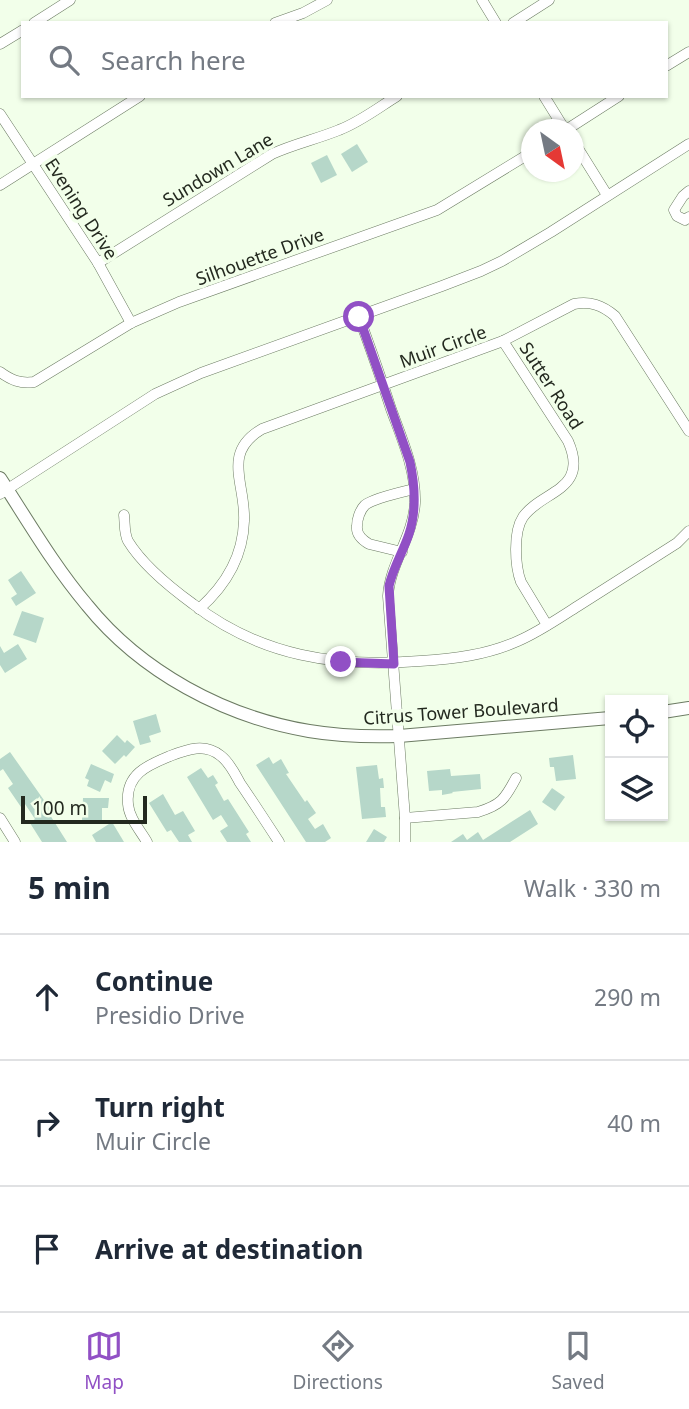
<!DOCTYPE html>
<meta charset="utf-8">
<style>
body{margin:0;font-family:"Noto Sans",sans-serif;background:#f6f6f7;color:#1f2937}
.controls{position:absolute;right:21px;bottom:21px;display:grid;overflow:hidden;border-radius:0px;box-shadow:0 2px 5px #0004}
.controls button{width:63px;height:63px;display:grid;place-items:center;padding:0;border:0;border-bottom:2px solid #e0e1e3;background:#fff;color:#1f2937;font:35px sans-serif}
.compass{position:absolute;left:521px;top:119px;width:63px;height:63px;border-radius:50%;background:#fff;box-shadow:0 2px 5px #0004;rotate:147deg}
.scale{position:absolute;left:21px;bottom:18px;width:126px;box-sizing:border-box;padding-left:7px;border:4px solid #23291f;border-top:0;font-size:19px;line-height:24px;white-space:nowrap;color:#23291f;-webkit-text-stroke:5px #f2ffea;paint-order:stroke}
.stop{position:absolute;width:21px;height:21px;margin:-16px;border:5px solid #9150c5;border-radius:50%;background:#fff}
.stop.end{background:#9150c5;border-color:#fff;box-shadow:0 2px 7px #0008}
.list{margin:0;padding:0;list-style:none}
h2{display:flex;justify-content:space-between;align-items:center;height:91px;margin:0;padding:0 28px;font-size:30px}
h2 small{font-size:23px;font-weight:400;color:#747a83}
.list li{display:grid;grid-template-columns:46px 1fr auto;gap:21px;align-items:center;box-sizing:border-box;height:126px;padding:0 28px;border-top:2px solid #e0e1e3}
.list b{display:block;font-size:26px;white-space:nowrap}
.list p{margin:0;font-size:23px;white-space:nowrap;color:#747a83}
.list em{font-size:23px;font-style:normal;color:#747a83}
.icon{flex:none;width:38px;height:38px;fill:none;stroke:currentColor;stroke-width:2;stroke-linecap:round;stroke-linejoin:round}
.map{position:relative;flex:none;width:689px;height:842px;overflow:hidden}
.search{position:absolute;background:#fff;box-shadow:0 2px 5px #0004;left:21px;right:21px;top:21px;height:77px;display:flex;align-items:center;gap:18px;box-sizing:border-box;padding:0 24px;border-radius:0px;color:#747a83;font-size:26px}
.sheet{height:469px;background:#fff}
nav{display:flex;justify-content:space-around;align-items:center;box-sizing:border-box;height:98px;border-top:2px solid #e0e1e3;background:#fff;font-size:19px;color:#747a83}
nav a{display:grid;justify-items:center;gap:4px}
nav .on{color:#9150c5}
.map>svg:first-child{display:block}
</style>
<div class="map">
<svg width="689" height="842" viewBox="0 0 689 842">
<rect width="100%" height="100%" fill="#f2ffea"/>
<g fill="#b6d7c9">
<path d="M357 144 368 162 352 172 341 154Z"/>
<path d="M327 155 337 175 321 183 311 163Z"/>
<path d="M21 571 36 593 16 606 11 598 17 594 8 580Z"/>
<path d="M22 611 44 618 36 643 13 635Z"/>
<path d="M18 644 27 659 5 673 0 665V646L4 653Z"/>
<path d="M156 714 161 732 149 736 151 742 140 745 133 721Z"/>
<path d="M117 735 125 743 127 740 135 747 126 757 124 755 115 764 102 751Z"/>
<path d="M10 752 53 813 50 815 67 842H42L30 823 35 819 25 804 21 807 8 788 13 784 3 769 0 771V759Z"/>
<path d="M573 755 576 779 556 781 554 767H550L549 758Z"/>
<path d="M269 757 273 764 281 759 289 773 286 774 305 802 307 800 316 813 308 819 315 829 323 824 331 838 325 842H306L256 765Z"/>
<path d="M91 764 114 774 111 783 105 780 100 792 87 786 89 780 85 778Z"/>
<path d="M377 765 379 779 383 778 384 788H380L381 807H385L386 817 362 819 356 767Z"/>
<path d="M201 768 208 778 213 775 218 783 215 785 224 801 228 799 249 832 246 834 251 842H227L220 831 228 826 221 815 213 820 187 777Z"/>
<path d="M450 769 451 776 480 774 481 789 452 792 453 793 442 795V790L429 791 427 771Z"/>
<path d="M552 788 565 797 555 811 542 802Z"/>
<path d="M163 794 175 815 183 811 195 831 188 835 192 842H179L171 830 167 832 162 824 149 803Z"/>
<path d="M83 798H109L108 808H102V821H82Z"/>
<path d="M530 810 538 824 510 842H451L463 834 467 840 478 832 483 840Z"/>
<path d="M112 822 124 842H96L92 835Z"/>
<path d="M374 829 387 837 384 842H366Z"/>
</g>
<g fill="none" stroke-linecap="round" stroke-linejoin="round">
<defs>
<g id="minor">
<path d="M482 0 496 23"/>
<path d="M34 23 70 0"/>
<path d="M275 23 303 13 327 0"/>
<path d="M513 23 549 0"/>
<path d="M0 44 23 30"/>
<path d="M666 66 689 52"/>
<path d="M544 96 565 130"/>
<path d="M0 114 98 263 131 323"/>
<path d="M566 130 619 96"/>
<path d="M574 142 607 195"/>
<path d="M0 185 140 96"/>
<path d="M689 191 683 196 674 210 677 216 685 220 689 217"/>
<path d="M98 263 272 154C294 144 317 139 339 130 360 122 378 108 397 96"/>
<path d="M359 317C370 347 381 378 391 409 402 439 416 470 415 503 413 537 390 563 388 596L405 818V842"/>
<path d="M503 341 568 441C590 491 542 490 523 517 513 532 515 566 521 582L547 625"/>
<path d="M0 372C11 380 20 384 34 382L131 323 179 302 437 210 532 152"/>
<path d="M0 494 155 394 201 373 442 286 481 271 502 261 551 232 689 144"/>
<path d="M124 515C125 523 124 534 128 541 142 564 171 588 193 604 260 656 337 668 420 661 454 659 486 655 518 641 539 632 559 618 578 606 611 585 644 564 677 543L689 531"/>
<path d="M402 552 369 544C362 540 356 535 357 526 357 519 360 510 365 505 374 498 402 492 414 489"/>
<path d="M199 609C225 586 243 556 244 521 246 484 221 453 262 429L503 341 574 304C590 301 602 305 615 316L689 431"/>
<path d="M0 818 15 842"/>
<path d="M405 818 478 812C501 805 505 799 516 778"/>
<path d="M147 842C140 830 129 818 128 804 125 774 148 765 170 756 188 749 205 743 221 756 230 763 235 774 240 783 253 802 266 822 279 842"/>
</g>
<g id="major">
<path d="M0 478C28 521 54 566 87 605 141 672 225 717 309 731 339 736 369 737 399 736L610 718"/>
<path d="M663 712 689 708"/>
</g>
</defs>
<use href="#minor" stroke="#6c7b63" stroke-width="11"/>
<use href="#major" stroke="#6c7b63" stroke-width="14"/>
<use href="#minor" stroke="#fff" stroke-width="10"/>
<use href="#major" stroke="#fff" stroke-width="12"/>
</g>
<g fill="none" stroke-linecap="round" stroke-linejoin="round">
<path stroke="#9150c5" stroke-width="9" d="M341 662 394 664 389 586C393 568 403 552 409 534 417 510 415 486 410 462L359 317"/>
</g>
<g text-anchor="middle" stroke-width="7" stroke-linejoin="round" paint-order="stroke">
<g font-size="18" fill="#23291f" stroke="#f2ffea">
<text transform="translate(218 170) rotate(-31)" y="6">Sundown Lane</text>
<text transform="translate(81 209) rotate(57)" y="6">Evening Drive</text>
<text transform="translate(260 257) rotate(-20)" y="6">Silhouette Drive</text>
<text transform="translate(443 347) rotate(-20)" y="6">Muir Circle</text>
<text transform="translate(551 386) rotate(57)" y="6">Sutter Road</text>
<text transform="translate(461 712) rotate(-4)" y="6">Citrus Tower Boulevard</text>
</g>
</g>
</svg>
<div class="controls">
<button><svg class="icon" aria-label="locate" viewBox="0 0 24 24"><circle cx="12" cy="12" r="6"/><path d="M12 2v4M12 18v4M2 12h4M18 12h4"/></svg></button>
<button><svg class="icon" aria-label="layers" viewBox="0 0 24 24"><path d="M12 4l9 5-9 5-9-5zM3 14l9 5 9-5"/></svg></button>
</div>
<svg class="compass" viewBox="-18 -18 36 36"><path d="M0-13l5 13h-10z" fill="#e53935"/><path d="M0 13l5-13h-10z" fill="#747a83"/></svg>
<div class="scale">100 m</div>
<div class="stop" style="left:359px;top:317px"></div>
<div class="stop end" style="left:341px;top:662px"></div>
<div class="search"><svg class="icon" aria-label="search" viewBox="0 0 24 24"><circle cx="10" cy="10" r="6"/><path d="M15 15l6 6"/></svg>Search here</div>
</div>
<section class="sheet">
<h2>5 min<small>Walk · 330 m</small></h2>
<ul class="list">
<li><svg class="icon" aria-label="ahead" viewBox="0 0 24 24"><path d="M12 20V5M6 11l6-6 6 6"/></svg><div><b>Continue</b><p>Presidio Drive</p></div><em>290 m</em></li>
<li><svg class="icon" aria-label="right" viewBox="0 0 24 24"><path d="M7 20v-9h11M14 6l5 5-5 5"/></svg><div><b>Turn right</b><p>Muir Circle</p></div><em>40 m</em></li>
<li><svg class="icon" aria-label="arrive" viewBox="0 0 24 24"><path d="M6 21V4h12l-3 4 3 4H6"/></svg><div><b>Arrive at destination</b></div></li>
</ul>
</section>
<nav>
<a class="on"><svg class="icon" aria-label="map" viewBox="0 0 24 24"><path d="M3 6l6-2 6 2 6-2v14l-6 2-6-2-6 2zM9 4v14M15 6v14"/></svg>Map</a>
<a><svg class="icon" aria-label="directions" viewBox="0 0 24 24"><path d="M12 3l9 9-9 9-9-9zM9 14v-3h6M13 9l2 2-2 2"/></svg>Directions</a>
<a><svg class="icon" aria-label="saved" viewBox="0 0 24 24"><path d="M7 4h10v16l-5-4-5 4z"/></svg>Saved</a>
</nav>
